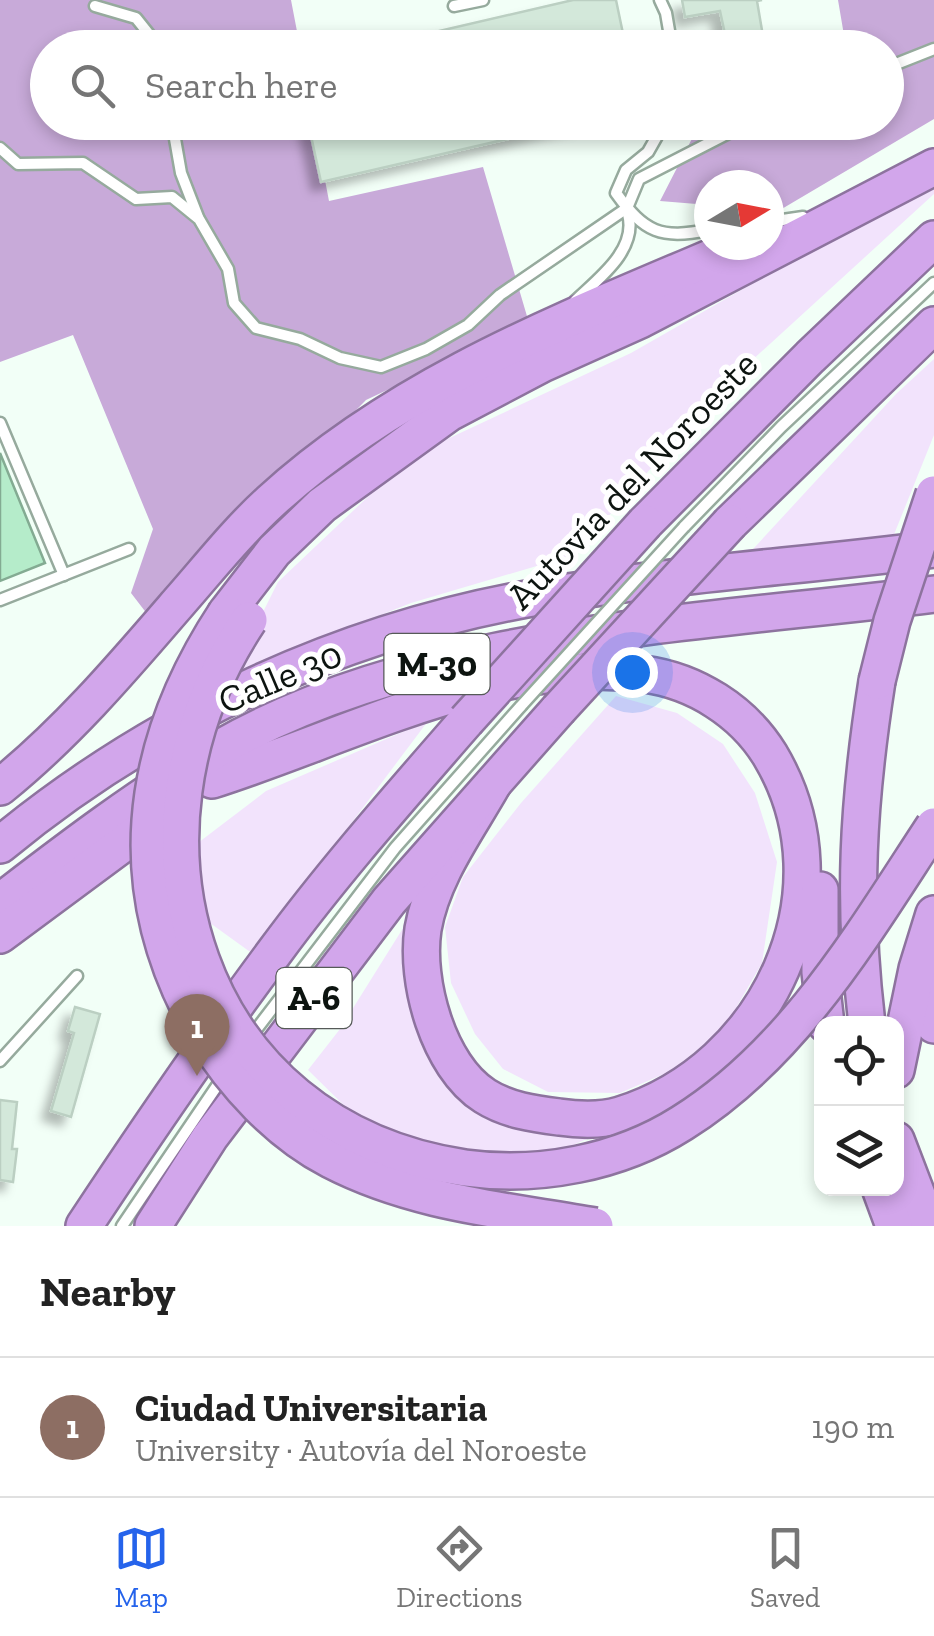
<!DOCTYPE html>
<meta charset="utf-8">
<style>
body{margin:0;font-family:"Zilla Slab",serif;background:#f6f6f6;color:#222}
.controls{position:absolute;right:30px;bottom:30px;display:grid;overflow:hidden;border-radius:20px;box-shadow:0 5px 15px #0003}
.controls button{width:90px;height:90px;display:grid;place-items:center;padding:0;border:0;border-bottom:2px solid #e0e0e0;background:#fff;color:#222;font:50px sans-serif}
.compass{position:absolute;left:694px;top:170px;width:90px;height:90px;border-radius:50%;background:#fff;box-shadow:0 5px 15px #0003;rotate:80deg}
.you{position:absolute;left:632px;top:672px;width:35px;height:35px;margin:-25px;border:8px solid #fff;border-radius:50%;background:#1a73e8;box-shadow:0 0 0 15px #1a73e833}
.badge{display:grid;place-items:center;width:65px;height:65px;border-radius:50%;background:#2563eb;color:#fff;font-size:32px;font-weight:700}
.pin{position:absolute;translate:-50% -82px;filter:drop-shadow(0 2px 5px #0008)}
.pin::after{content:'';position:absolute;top:52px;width:35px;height:30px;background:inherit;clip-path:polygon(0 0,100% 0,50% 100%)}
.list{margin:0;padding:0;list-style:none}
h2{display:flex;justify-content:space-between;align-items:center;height:130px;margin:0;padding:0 40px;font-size:42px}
h2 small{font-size:32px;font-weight:400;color:#767676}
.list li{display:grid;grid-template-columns:65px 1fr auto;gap:30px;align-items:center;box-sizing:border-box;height:140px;padding:0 40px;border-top:2px solid #e0e0e0}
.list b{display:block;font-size:38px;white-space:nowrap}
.list p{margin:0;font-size:32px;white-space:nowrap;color:#767676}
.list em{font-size:32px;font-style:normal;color:#767676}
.icon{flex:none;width:55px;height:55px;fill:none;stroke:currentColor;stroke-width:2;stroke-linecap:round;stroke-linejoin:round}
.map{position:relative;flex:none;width:934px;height:1226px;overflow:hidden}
.search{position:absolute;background:#fff;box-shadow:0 5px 15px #0003;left:30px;right:30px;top:30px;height:110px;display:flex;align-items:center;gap:25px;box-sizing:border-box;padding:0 35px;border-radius:55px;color:#767676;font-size:38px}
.sheet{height:270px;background:#fff}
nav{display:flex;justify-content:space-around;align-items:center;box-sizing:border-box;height:140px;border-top:2px solid #e0e0e0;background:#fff;font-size:28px;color:#767676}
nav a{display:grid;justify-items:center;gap:5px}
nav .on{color:#2563eb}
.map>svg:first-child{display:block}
</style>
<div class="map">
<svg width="934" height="1226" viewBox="0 0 934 1226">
<defs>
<filter id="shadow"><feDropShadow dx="-9" dy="9" stdDeviation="5" flood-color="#0004"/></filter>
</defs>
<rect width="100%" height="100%" fill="#f2fff7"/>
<g fill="#f2e3fc">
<path d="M934 180V194L725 385 574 555 411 603 232 674 278 582 411 456 631 353Z"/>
<path d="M934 359V435L891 542 742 561 896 394Z"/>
<path d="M616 696 677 713 723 744 755 793 777 862 762 963 725 1027 673 1070 620 1093 548 1092 503 1069 475 1034 451 983 445 927 463 877 521 803Z"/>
<path d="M428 721 253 954 192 910 190 849 266 791Z"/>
<path d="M420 901 453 1077 534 1116H638L560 1151 454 1158 364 1125 308 1070 340 1029Z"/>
</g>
<g fill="#c8aad9">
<path d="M0 0H291L300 47 48 48V122L314 123 329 201 483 167 529 323 366 400 151 619 131 593 153 529 73 335 0 362Z"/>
<path d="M838 0H934V119L780 210 769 209V185H709V205L660 201 700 123 886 122V48L846 47Z"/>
</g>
<path fill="#b5ecca" stroke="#83ab92" stroke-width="2.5" d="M0 453 45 563 0 581Z"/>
<g fill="#d3e8da" stroke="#bbcfc2" stroke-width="2.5" filter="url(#shadow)">
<path d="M573 0H616L626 48H366Z"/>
<path d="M682 0H762L757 1 765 48H728L720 11 685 17Z"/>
<path d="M308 122H581L321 182Z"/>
<path d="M75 1007 100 1014 71 1117 51 1111 74 1033 68 1031Z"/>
<path d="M0 1100 17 1102 12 1149H17L13 1182 0 1180Z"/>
</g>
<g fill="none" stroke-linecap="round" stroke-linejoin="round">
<defs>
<g id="service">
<path d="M660 0 666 13 672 48"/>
<path d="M95 6 136 18 160 48"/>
<path d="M454 6 483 0"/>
<path d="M684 48 707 44"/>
<path d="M886 68 934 49"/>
<path d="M172 122 181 173 198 217"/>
<path d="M665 122 648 152 626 170 616 193C645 233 660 239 709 230"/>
<path d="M0 148 18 164 83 163 136 199 172 197 199 219 228 269 234 303 256 328 300 339 340 358 381 367 426 349 468 325 500 295 627 208 639 179 750 122"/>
<path d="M769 222 803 217"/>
<path d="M575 301C598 279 638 250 628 214"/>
<path d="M0 423 64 575"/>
<path d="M684 527 781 427 934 283"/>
<path d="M0 600 129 549"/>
<path d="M252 1035 395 848 521 706"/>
<path d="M0 1061 77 976"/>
<path d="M122 1226 225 1074"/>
</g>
<g id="motorway">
<path d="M645 523 810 357 934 239"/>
<path d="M730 523 934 325"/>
<path d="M226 613 274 551 322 505 449 413 542 364 640 320 934 167"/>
<path d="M212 780C348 737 497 655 644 674 695 681 743 711 770 755 852 892 768 1069 620 1115 600 1121 580 1120 559 1117 534 1114 507 1110 485 1096 438 1066 415 981 423 929 432 876 467 830 493 784"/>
<path d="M0 787C67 733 123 667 179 602 209 568 237 532 270 502 404 379 576 316 740 245"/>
<path d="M0 845C155 717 345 629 544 596 673 574 804 566 934 549"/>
<path d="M820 890V972L826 1024"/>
<path d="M0 902C70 848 141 794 218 749 423 631 703 624 934 594"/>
<path d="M0 935 170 809"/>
<path d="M931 967 934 1025"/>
<path d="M867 1024C852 901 858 802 877 681"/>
<path d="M896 1070 917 969 934 914"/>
<path d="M896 1140 929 1226"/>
<path d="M880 1188 894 1226"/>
<path d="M84 1226C146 1132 209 1040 276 950 335 870 401 796 466 721"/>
<path d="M153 1226 210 1137 389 901 558 710"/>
</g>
</defs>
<use href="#service" stroke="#96aa9d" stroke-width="15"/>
<use href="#motorway" stroke="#8d739e" stroke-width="40"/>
<use href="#service" stroke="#fff" stroke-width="10"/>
<use href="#motorway" stroke="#d2a6eb" stroke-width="35"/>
<defs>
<path id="service-bridge" d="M521 706 684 527"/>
<g id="motorway-bridge">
<path d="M226 613C137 748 120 892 203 1034 233 1084 279 1133 331 1160 414 1203 504 1210 595 1226"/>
<path d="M249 620C105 836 194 1128 465 1168 538 1178 619 1163 682 1123 794 1053 863 934 934 826"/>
<path d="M877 681 892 621 934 494"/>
<path d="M558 710 730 523"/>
<path d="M466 721 645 523"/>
</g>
</defs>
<use href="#service-bridge" stroke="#96aa9d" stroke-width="15" stroke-linecap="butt"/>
<use href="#motorway-bridge" stroke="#8d739e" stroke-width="40" stroke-linecap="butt"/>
<use href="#service-bridge" stroke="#fff" stroke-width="10"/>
<use href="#motorway-bridge" stroke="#d2a6eb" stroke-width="35"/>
</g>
<g text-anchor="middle" stroke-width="10" stroke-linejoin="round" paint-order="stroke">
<g fill="#fff" stroke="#565a58" stroke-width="2.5">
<rect x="384.5" y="634" width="105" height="60" rx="8"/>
<rect x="276.5" y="968" width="75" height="60" rx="8"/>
</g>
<g font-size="35" font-weight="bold" fill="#0d1410">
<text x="437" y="676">M-30</text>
<text x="314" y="1010">A-6</text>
</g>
<g font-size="38" fill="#0d1410" stroke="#fff">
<text transform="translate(632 480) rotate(-46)" y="13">Autovía del Noroeste</text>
<text transform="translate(280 677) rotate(-23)" y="13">Calle 30</text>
</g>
</g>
</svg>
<div class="controls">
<button><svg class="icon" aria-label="locate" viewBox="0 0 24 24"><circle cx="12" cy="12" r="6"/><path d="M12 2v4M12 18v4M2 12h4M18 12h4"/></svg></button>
<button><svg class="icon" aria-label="layers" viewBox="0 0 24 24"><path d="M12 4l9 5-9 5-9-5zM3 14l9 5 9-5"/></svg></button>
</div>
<svg class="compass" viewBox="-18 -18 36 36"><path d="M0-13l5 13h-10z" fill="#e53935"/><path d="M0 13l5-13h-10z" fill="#767676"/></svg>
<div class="you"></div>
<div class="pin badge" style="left:197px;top:1076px;background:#8d6e63">1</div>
<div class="search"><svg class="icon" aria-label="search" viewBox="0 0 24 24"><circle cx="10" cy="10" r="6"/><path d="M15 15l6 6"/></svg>Search here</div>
</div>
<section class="sheet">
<h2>Nearby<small></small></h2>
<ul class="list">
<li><span class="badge" style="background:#8d6e63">1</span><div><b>Ciudad Universitaria</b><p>University · Autovía del Noroeste</p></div><em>190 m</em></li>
</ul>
</section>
<nav>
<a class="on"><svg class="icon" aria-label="map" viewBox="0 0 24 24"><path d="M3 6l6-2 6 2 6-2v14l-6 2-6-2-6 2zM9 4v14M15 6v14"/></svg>Map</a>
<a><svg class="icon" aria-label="directions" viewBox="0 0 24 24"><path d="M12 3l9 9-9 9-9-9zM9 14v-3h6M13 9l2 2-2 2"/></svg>Directions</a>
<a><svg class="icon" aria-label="saved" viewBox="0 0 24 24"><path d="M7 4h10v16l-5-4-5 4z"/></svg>Saved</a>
</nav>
